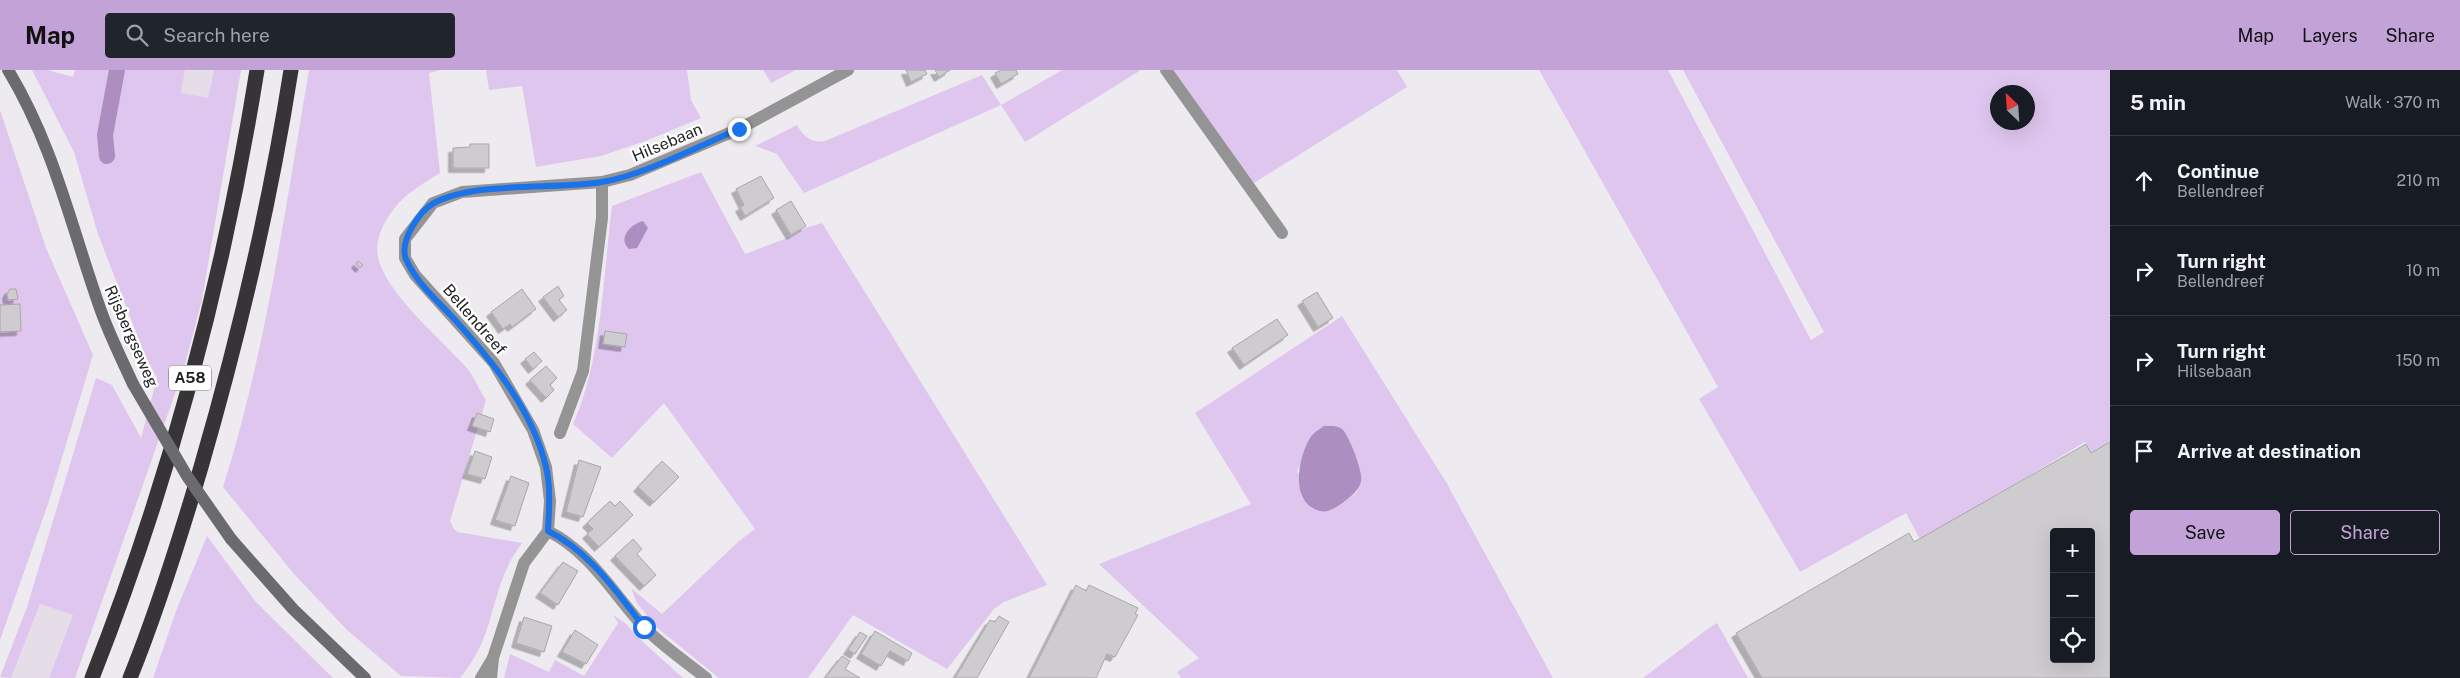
<!DOCTYPE html>
<meta charset="utf-8">
<style>
body{margin:0;font-family:"Public Sans",sans-serif;background:#20242c;color:#f1f3f6}
.controls{position:absolute;right:15px;bottom:15px;display:grid;overflow:hidden;border-radius:5px;box-shadow:0 5px 20px #0002}
.controls button{width:45px;height:45px;display:grid;place-items:center;padding:0;border:0;border-bottom:1px solid #363941;background:#171b24;color:#f1f3f6;font:25px sans-serif}
.compass{position:absolute;left:1990px;top:15px;width:45px;height:45px;border-radius:50%;background:#171b24;box-shadow:0 5px 20px #0002;rotate:335deg}
.stop{position:absolute;width:15px;height:15px;margin:-11px;border:4px solid #1a73e8;border-radius:50%;background:#fff}
.stop.end{background:#1a73e8;border-color:#fff;box-shadow:0 1px 5px #0008}
.list{margin:0;padding:0;list-style:none}
h2{display:flex;justify-content:space-between;align-items:center;height:65px;margin:0;padding:0 20px;font-size:21px}
h2 small{font-size:16px;font-weight:400;color:#9ea1a6}
.list li{display:grid;grid-template-columns:32px 1fr auto;gap:15px;align-items:center;box-sizing:border-box;height:90px;padding:0 20px;border-top:1px solid #363941}
.list b{display:block;font-size:19px;white-space:nowrap}
.list p{margin:0;font-size:16px;white-space:nowrap;color:#9ea1a6}
.list em{font-size:16px;font-style:normal;color:#9ea1a6}
.actions{display:flex;gap:10px;padding:15px 20px}
.actions a{flex:1;padding:11px 0;border:1px solid #c2a2d7;border-radius:5px;text-align:center;font-size:18px;color:#c2a2d7}
.actions .main{background:#c2a2d7;color:#111}
.icon{flex:none;width:28px;height:28px;fill:none;stroke:currentColor;stroke-width:2;stroke-linecap:round;stroke-linejoin:round}
.map{position:relative;flex:none;width:2110px;height:608px;overflow:hidden}
header{display:flex;align-items:center;gap:30px;box-sizing:border-box;height:70px;padding:0 25px;background:#c2a2d7;color:#111}
header strong{font-size:24px}
nav{display:flex;gap:28px;margin-inline-start:auto;font-size:18px}
.search{width:350px;height:45px;background:#20242c;display:flex;align-items:center;gap:12px;box-sizing:border-box;padding:0 18px;border-radius:5px;color:#9ea1a6;font-size:19px}
main{display:flex}
aside{flex:1;background:#171b24}
.map>svg:first-child{display:block}
</style>
<header>
<strong>Map</strong>
<div class="search"><svg class="icon" aria-label="search" viewBox="0 0 24 24"><circle cx="10" cy="10" r="6"/><path d="M15 15l6 6"/></svg>Search here</div>
<nav><a>Map</a><a>Layers</a><a>Share</a></nav>
</header>
<main>
<div class="map">
<svg width="2110" height="608" viewBox="0 0 2110 608">
<defs>
<filter id="shadow"><feDropShadow dx="-4.5" dy="4.5" stdDeviation="0" flood-color="#0004"/></filter>
</defs>
<rect width="100%" height="100%" fill="#eeebf0"/>
<g fill="#e5dee9">
<path d="M185 0H214L208 29 180 23Z"/>
<path d="M40 534 73 545 49 608H11Z"/>
</g>
<g fill="#dfc6ef" fill-rule="evenodd">
<path d="M32 0H48L73 7 75 0H185L181 23 208 28 214 0H241L202 230 184 298 75 608H49L73 545 40 534 11 608 0 607 27 537 96 308 112 315 141 368 157 308 146 288 98 164 74 82Z"/>
<path d="M309 0H440L429 3 440 103C430 109 420 115 411 122 392 136 371 167 379 191 390 227 441 269 466 297 474 306 479 320 486 330L450 451 454 459 458 462 522 473C517 481 511 488 508 496 489 537 492 570 460 608L401 606 347 560 294 504 223 417C266 281 285 140 309 0Z"/>
<path d="M486 0H687L691 30 701 48 648 70 601 86 536 97 522 16 489 20Z"/>
<path d="M763 0H796L771 13Z"/>
<path d="M1062 0H1141L1025 72 1001 35 804 123 777 84 755 76 797 55C804 67 811 73 825 71L982 5 1001 35Z"/>
<path d="M1173 0H1397L1407 17 1254 113Z"/>
<path d="M1539 0H1668L1811 270 1824 262 1683 0H2110V376L2093 385 2085 372 1921 471 1906 443 1800 502 1699 329 1718 317ZM1998 22H2028V52H1998Z"/>
<path d="M0 40 46 178 93 285 48 434 0 570Z"/>
<path d="M701 102 745 184 790 167 805 158 822 153 1047 515 1004 532 994 539 947 599 853 545 808 608H719L656 557 637 533 631 518 662 544 739 471 755 459 664 333 612 388 573 354C602 290 603 206 612 136Z"/>
<path d="M1342 246 1446 412 1553 608H1181L1177 602 1199 588 1099 494 1251 434 1195 343ZM1311 367 1362 410 1356 423 1344 432 1297 402Z"/>
<path d="M207 466 256 532 333 608H153L176 541Z"/>
<path d="M613 545 625 553 645 574 683 608H504L510 584 549 602 555 590 584 606 618 553Z"/>
<path d="M1717 553 1748 608H1643L1709 558Z"/>
</g>
<g fill="#ac8ec0">
<path d="M643 151 648 158 637 178 629 179C617 168 631 154 643 151Z"/>
<path d="M1324 356C1330 356 1337 355 1342 359 1349 365 1364 404 1361 412 1358 422 1349 428 1341 434 1335 438 1327 443 1320 441 1289 433 1298 388 1310 368 1313 363 1320 359 1324 356Z"/>
</g>
<g fill="none" stroke-linecap="round" stroke-linejoin="round">
<path stroke="#ac8ec0" stroke-width="16" d="M107 86 105 65 117 0"/>
</g>
<g fill="#cfccd0" stroke="#a9a6ab" fill-rule="evenodd" filter="url(#shadow)">
<path d="M906 0H925L927 4 911 12Z"/>
<path d="M935 0H950L939 7Z"/>
<path d="M1001 0H1016L1018 4 1001 14 995 3Z"/>
<path d="M470 74H489V98H453V78L470 77Z"/>
<path d="M761 106 774 128 745 146 740 137 744 135 736 119Z"/>
<path d="M791 131 806 156 791 165 776 140Z"/>
<path d="M358 191 363 195 360 198 356 194Z"/>
<path d="M558 216 564 226 559 230 567 240 558 247 543 227Z"/>
<path d="M10 219H16L18 229 8 230 7 224Z"/>
<path d="M522 219 536 239 512 257 510 254 503 259 491 242Z"/>
<path d="M1317 222 1333 248 1318 257 1302 231Z"/>
<path d="M20 234 21 261 0 262V235Z"/>
<path d="M1277 249 1288 265 1244 295 1232 278Z"/>
<path d="M605 261 627 264 625 277 603 274Z"/>
<path d="M534 282 542 291 533 299 525 289Z"/>
<path d="M546 296 557 308 550 315 554 320 546 328 530 310Z"/>
<path d="M477 343 494 349 490 362 472 356Z"/>
<path d="M2110 372V608H1762L1736 563 1909 463 1914 472 2086 374 2091 383ZM2054 462H2091V589H2054Z"/>
<path d="M475 381 492 387 485 409 467 404Z"/>
<path d="M579 390 601 397 583 447 566 442Z"/>
<path d="M662 391 679 407 654 432 638 417Z"/>
<path d="M511 406 529 413 515 456 495 450Z"/>
<path d="M610 431 615 436 620 431 633 445 599 477 587 464 593 459 587 453Z"/>
<path d="M633 469 642 479 637 484 656 505 644 516 615 486Z"/>
<path d="M563 492 578 501 558 535 540 523Z"/>
<path d="M1076 515 1086 521 1089 515 1138 538 1135 544 1138 545 1115 587 1107 584 1096 608H1029Z"/>
<path d="M999 546 1009 552 977 608H955L990 550 995 552Z"/>
<path d="M524 547 552 556 544 582 516 573Z"/>
<path d="M575 560 598 575 586 594 562 582Z"/>
<path d="M875 561 912 583 908 591 890 581 881 596 861 584Z"/>
<path d="M860 562 867 566 855 584 848 580Z"/>
<path d="M842 586 850 591 845 599 860 608H825Z"/>
</g>
<g fill="none" stroke-linecap="round" stroke-linejoin="round">
<g stroke="#959495" stroke-width="12">
<path d="M1166 0 1282 163"/>
<path d="M560 363 583 301 602 148V112"/>
<path d="M548 461C590 482 612 522 643 556 661 575 685 591 706 608"/>
<path d="M493 588 524 493 548 461 550 431 546 397 533 360 494 293 415 205 405 188V169L433 133 462 122 602 112 630 105 739 59 848 0"/>
<path d="M481 608 493 588 491 608"/>
</g>
<g stroke="#6b6a6c" stroke-width="12">
<path d="M8 0C55 78 71 157 101 241 110 266 122 290 133 314"/>
<path d="M231 469 293 539 365 608"/>
</g>
<g stroke="#363437" stroke-width="15">
<path d="M92 608C169 413 224 207 257 0"/>
<path d="M130 608C158 539 180 468 201 397 239 266 270 134 291 0"/>
</g>
<path stroke="#6b6a6c" stroke-width="12" d="M133 314 187 406 231 469"/>
</g>
<g fill="none" stroke-linecap="round" stroke-linejoin="round">
<path stroke="#1a73e8" stroke-width="6" d="M644 557C616 521 589 481 548 461 549 440 551 418 546 397 533 341 493 292 456 251 439 232 416 213 406 189 399 172 419 141 434 133 476 111 554 120 602 112 644 105 699 76 739 59"/>
</g>
<g text-anchor="middle" stroke-width="4.5" stroke-linejoin="round" paint-order="stroke">
<rect fill="#fff" stroke="#656465" stroke-width="1" x="169" y="295.5" width="42" height="25" rx="4"/>
<g font-size="15" font-weight="bold" fill="#232223">
<text x="190" y="313">A58</text>
</g>
<g font-size="16" fill="#232223" stroke="#fff">
<text transform="translate(667 72) rotate(-23)" y="6">Hilsebaan</text>
<text transform="translate(475 249) rotate(49)" y="6">Bellendreef</text>
<text transform="translate(132 266) rotate(66)" y="6">Rijsbergseweg</text>
</g>
</g>
</svg>
<div class="controls">
<button>+</button>
<button>−</button>
<button><svg class="icon" aria-label="locate" viewBox="0 0 24 24"><circle cx="12" cy="12" r="6"/><path d="M12 2v4M12 18v4M2 12h4M18 12h4"/></svg></button>
</div>
<svg class="compass" viewBox="-18 -18 36 36"><path d="M0-13l5 13h-10z" fill="#e53935"/><path d="M0 13l5-13h-10z" fill="#9ea1a6"/></svg>
<div class="stop" style="left:644px;top:557px"></div>
<div class="stop end" style="left:739px;top:59px"></div>
</div>
<aside>
<h2>5 min<small>Walk · 370 m</small></h2>
<ul class="list">
<li><svg class="icon" aria-label="ahead" viewBox="0 0 24 24"><path d="M12 20V5M6 11l6-6 6 6"/></svg><div><b>Continue</b><p>Bellendreef</p></div><em>210 m</em></li>
<li><svg class="icon" aria-label="right" viewBox="0 0 24 24"><path d="M7 20v-9h11M14 6l5 5-5 5"/></svg><div><b>Turn right</b><p>Bellendreef</p></div><em>10 m</em></li>
<li><svg class="icon" aria-label="right" viewBox="0 0 24 24"><path d="M7 20v-9h11M14 6l5 5-5 5"/></svg><div><b>Turn right</b><p>Hilsebaan</p></div><em>150 m</em></li>
<li><svg class="icon" aria-label="arrive" viewBox="0 0 24 24"><path d="M6 21V4h12l-3 4 3 4H6"/></svg><div><b>Arrive at destination</b></div></li>
</ul>
<div class="actions"><a class="main">Save</a><a>Share</a></div>
</aside>
</main>
